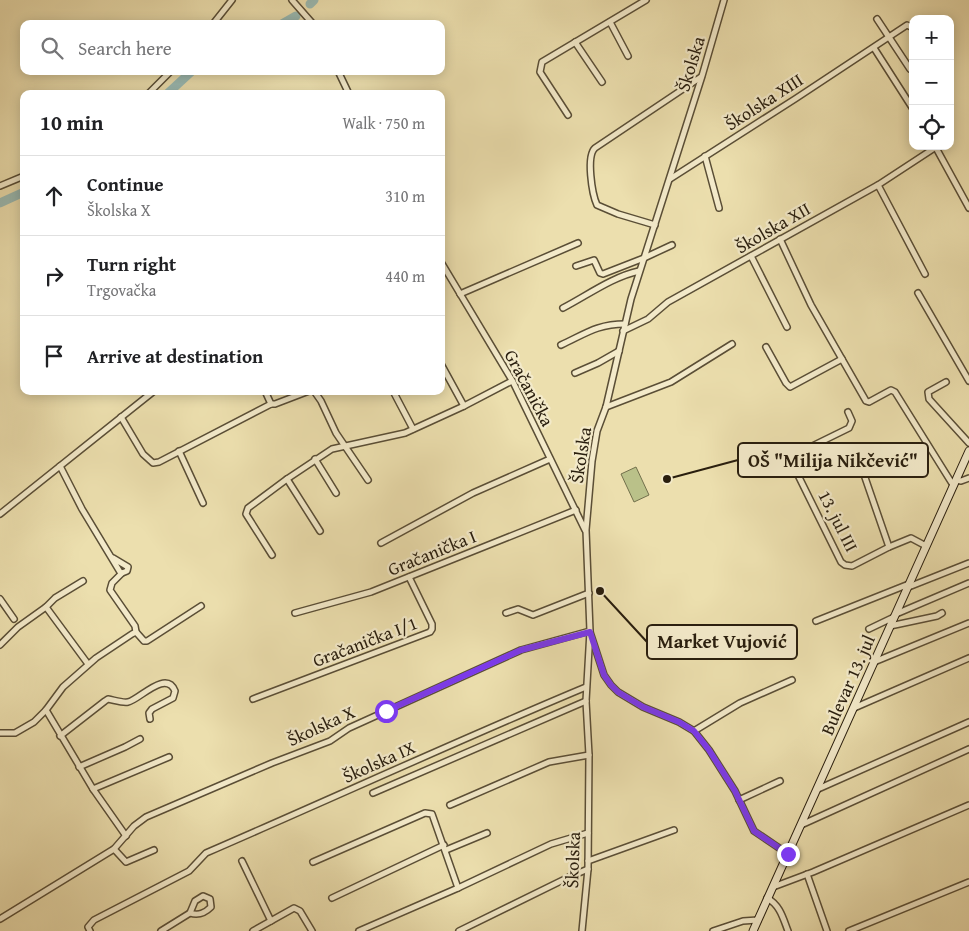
<!DOCTYPE html>
<meta charset="utf-8">
<style>
body{margin:0;font-family:"Gentium Book Plus",serif;background:#f6f6f6;color:#202124}
.controls{position:absolute;right:15px;top:15px;display:grid;overflow:hidden;border-radius:10px;box-shadow:0 2px 12px #0003}
.controls button{width:45px;height:45px;display:grid;place-items:center;padding:0;border:0;border-bottom:1px solid #e0e0e0;background:#fff;color:#202124;font:25px sans-serif}
.stop{position:absolute;width:15px;height:15px;margin:-11px;border:4px solid #7c3aed;border-radius:50%;background:#fff}
.stop.end{background:#7c3aed;border-color:#fff;box-shadow:0 1px 5px #0008}
.list{margin:0;padding:0;list-style:none}
h2{display:flex;justify-content:space-between;align-items:center;height:65px;margin:0;padding:0 20px;font-size:21px}
h2 small{font-size:16px;font-weight:400;color:#757577}
.list li{display:grid;grid-template-columns:32px 1fr auto;gap:15px;align-items:center;box-sizing:border-box;height:80px;padding:0 20px;border-top:1px solid #e0e0e0}
.list b{display:block;font-size:19px;white-space:nowrap}
.list p{margin:0;font-size:16px;white-space:nowrap;color:#757577}
.list em{font-size:16px;font-style:normal;color:#757577}
.icon{flex:none;width:28px;height:28px;fill:none;stroke:currentColor;stroke-width:2;stroke-linecap:round;stroke-linejoin:round}
.map{position:relative;flex:none;width:969px;height:931px;overflow:hidden}
.search{position:absolute;background:#fff;box-shadow:0 2px 12px #0003;left:20px;top:20px;width:425px;height:55px;display:flex;align-items:center;gap:12px;box-sizing:border-box;padding:0 18px;border-radius:10px;color:#757577;font-size:19px}
.panel{position:absolute;background:#fff;box-shadow:0 2px 12px #0003;left:20px;top:90px;width:425px;height:305px;border-radius:10px}
.map>svg:first-child{display:block}
</style>
<div class="map">
<svg width="969" height="931" viewBox="0 0 969 931">
<rect width="100%" height="100%" fill="#ecdfae"/>
<filter id="stains"><feTurbulence type="fractalNoise" baseFrequency=".004" numOctaves="4"/><feColorMatrix values="0 0 0 0 .2 0 0 0 0 .09 0 0 0 0 .02 0 0 0 .5 -.17"/></filter>
<radialGradient id="worn" r=".72"><stop offset=".6" stop-color="#630" stop-opacity="0"/><stop offset="1" stop-color="#630" stop-opacity=".3"/></radialGradient>
<path fill="#bac189" stroke="#72704c" d="M636 467 649 495 634 502 621 474Z"/>
<g fill="none" stroke-linecap="round" stroke-linejoin="round">
<g stroke="#9bbbb3" stroke-width="9">
<path d="M310 4 314 0"/>
<path d="M282 24 296 16"/>
<path d="M167 94 192 71"/>
<path d="M0 203 24 192"/>
</g>
<defs>
<g id="street">
<path d="M292 0 313 24"/>
<path d="M877 19 910 69"/>
<path d="M610 22 628 56"/>
<path d="M213 24 232 0"/>
<path d="M575 42 602 82"/>
<path d="M874 48 913 109"/>
<path d="M338 71 349 94"/>
<path d="M148 94 171 71"/>
<path d="M568 115 540 72 542 62 646 0"/>
<path d="M935 146 969 208"/>
<path d="M705 156 719 208"/>
<path d="M670 179 795 99 907 25 913 28"/>
<path d="M878 185 925 274"/>
<path d="M0 186 24 176"/>
<path d="M655 225 618 214 597 205C592 194 586 156 595 148L701 77"/>
<path d="M780 239 811 305 866 401 869 402 891 390 895 392 953 485"/>
<path d="M751 256 787 327"/>
<path d="M441 262 513 382 585 530"/>
<path d="M576 266 594 260 600 273 603 274 644 258 672 245"/>
<path d="M918 293 969 381"/>
<path d="M460 294 578 243"/>
<path d="M563 308C588 295 612 277 639 271"/>
<path d="M623 331 648 319 668 302 878 185 936 147"/>
<path d="M561 345C585 334 597 324 625 324"/>
<path d="M766 347 786 383 790 387 842 359"/>
<path d="M441 364 464 406"/>
<path d="M575 373 598 363 619 351"/>
<path d="M946 382 928 392 929 399 969 443"/>
<path d="M265 391 271 404H275L309 391"/>
<path d="M314 391 321 401 336 433 368 480"/>
<path d="M393 391 413 429"/>
<path d="M606 407 671 382 732 344"/>
<path d="M848 412 852 421 849 428 794 455 791 461 841 562 845 565 852 566 889 547 911 538 926 546"/>
<path d="M121 417 143 454 153 463 159 462 271 404"/>
<path d="M179 451 203 503"/>
<path d="M315 459 336 493"/>
<path d="M860 463 889 547"/>
<path d="M60 466 82 509 120 572 122 573 127 571 128 567 113 558"/>
<path d="M798 473 846 449"/>
<path d="M287 479 320 531"/>
<path d="M956 480 961 481 969 478"/>
<path d="M0 514 154 391"/>
<path d="M381 543 473 493 550 459"/>
<path d="M272 555 246 514 248 508 287 479 332 449 405 433 464 406 512 381"/>
<path d="M122 573 112 583 110 590 135 626 136 632"/>
<path d="M906 588 969 563"/>
<path d="M0 599 14 619"/>
<path d="M46 607 88 664"/>
<path d="M295 613 371 592 576 510"/>
<path d="M506 613 518 609 533 615 589 593"/>
<path d="M896 614 969 583"/>
<path d="M816 621 909 584"/>
<path d="M890 626 937 616 942 613"/>
<path d="M869 629 894 617"/>
<path d="M590 632 604 675 611 685 618 692 643 707 679 722 694 731 709 750 735 791 754 831 788 854"/>
<path d="M0 645 18 627 46 607 55 598 83 581"/>
<path d="M874 662 969 623"/>
<path d="M253 699 430 632 432 629V624L409 577"/>
<path d="M854 708 969 658"/>
<path d="M46 710 93 789 126 836"/>
<path d="M694 731 740 703 792 680"/>
<path d="M0 733H15L34 722 46 710 63 687 96 658 132 634 136 632 144 641H147L201 606"/>
<path d="M60 736 105 701 108 699C114 700 122 703 128 702 139 700 166 669 175 691L173 698 152 709 149 713 150 719"/>
<path d="M79 767 125 747 140 739"/>
<path d="M93 789 169 757"/>
<path d="M818 789 969 722"/>
<path d="M373 793 586 701"/>
<path d="M739 800 780 781"/>
<path d="M450 805 549 762 589 755"/>
<path d="M801 825 969 749"/>
<path d="M114 849 126 862 154 850"/>
<path d="M446 850 487 833"/>
<path d="M242 861 271 921"/>
<path d="M588 861 674 830"/>
<path d="M313 862 425 813 432 814 458 888"/>
<path d="M807 874 827 931"/>
<path d="M773 887 813 872 969 805"/>
<path d="M203 896 210 899 211 907C205 913 199 916 190 913L195 901Z"/>
<path d="M332 898 444 845"/>
<path d="M767 898C780 905 783 918 788 931"/>
<path d="M0 919 114 849 134 826 146 817 272 763 330 741 349 728 521 650 590 631"/>
<path d="M90 931 88 927 94 920 189 871 206 853C333 798 459 740 586 687"/>
<path d="M161 931 190 913"/>
<path d="M253 931 294 908 300 911 312 931"/>
<path d="M359 931 458 888 551 844 588 833"/>
<path d="M459 931 567 878 588 869"/>
<path d="M582 931 588 869 589 755 586 701 590 631 586 530 592 461 597 431 606 407 631 299 702 76 724 0"/>
<path d="M713 931 743 921 758 920"/>
<path d="M849 931 969 882"/>
</g>
<path id="secondary" d="M753 931 969 451"/>
</defs>
<use href="#street" stroke="#5a4e36" stroke-width="8"/>
<use href="#secondary" stroke="#291e0e" stroke-width="9"/>
<use href="#street" stroke="#f3eaca" stroke-width="5"/>
<use href="#secondary" stroke="#f3eaca" stroke-width="7"/>
</g>
<g fill="none" stroke-linecap="round" stroke-linejoin="round">
<path stroke="#7c3aed" stroke-width="6" d="M386 711 521 650 590 632 604 675 611 685 618 692 643 707 679 722 694 731 709 750 735 791 754 831 788 854"/>
</g>
<g text-anchor="middle" stroke-width="4.5" stroke-linejoin="round" paint-order="stroke">
<g font-size="18" fill="#291e0e" stroke="#f3eaca">
<text transform="translate(691 64) rotate(-73)" y="6">Školska</text>
<text transform="translate(764 102) rotate(-33)" y="6">Školska XIII</text>
<text transform="translate(773 228) rotate(-30)" y="6">Školska XII</text>
<text transform="translate(529 388) rotate(62)" y="6">Gračanička</text>
<text transform="translate(581 455) rotate(-81)" y="6">Školska</text>
<text transform="translate(838 521) rotate(63)" y="6">13. jul III</text>
<text transform="translate(432 553) rotate(-22)" y="6">Gračanička I</text>
<text transform="translate(365 642) rotate(-21)" y="6">Gračanička I/1</text>
<text transform="translate(848 685) rotate(-66)" y="6">Bulevar 13. jul</text>
<text transform="translate(321 726) rotate(-25)" y="6">Školska X</text>
<text transform="translate(379 762) rotate(-24)" y="6">Školska IX</text>
<text transform="translate(573 860) rotate(-88)" y="6">Školska</text>
</g>
</g>
<path fill="none" stroke="#291e0e" stroke-width="2" d="M667 479L738 460M600 591L647 642"/>
<g fill="#291e0e" stroke="#f3eaca" stroke-width="2">
<circle cx="667" cy="479" r="5"/>
<circle cx="600" cy="591" r="5"/>
</g>
<g fill="#f3eaca" stroke="#291e0e" stroke-width="2">
<rect x="738" y="443" width="190" height="34" rx="5"/>
<rect x="647" y="625" width="150" height="34" rx="5"/>
</g>
<g font-size="19" text-anchor="middle" font-weight="bold" fill="#291e0e">
<text x="833" y="467">OŠ "Milija Nikčević"</text>
<text x="722" y="648">Market Vujović</text>
</g>
<rect width="100%" height="100%" filter="url(#stains)"/>
<rect width="100%" height="100%" fill="url(#worn)"/>
</svg>
<div class="controls">
<button>+</button>
<button>−</button>
<button><svg class="icon" aria-label="locate" viewBox="0 0 24 24"><circle cx="12" cy="12" r="6"/><path d="M12 2v4M12 18v4M2 12h4M18 12h4"/></svg></button>
</div>
<div class="stop" style="left:386px;top:711px"></div>
<div class="stop end" style="left:788px;top:854px"></div>
<div class="search"><svg class="icon" aria-label="search" viewBox="0 0 24 24"><circle cx="10" cy="10" r="6"/><path d="M15 15l6 6"/></svg>Search here</div>
<section class="panel">
<h2>10 min<small>Walk · 750 m</small></h2>
<ul class="list">
<li><svg class="icon" aria-label="ahead" viewBox="0 0 24 24"><path d="M12 20V5M6 11l6-6 6 6"/></svg><div><b>Continue</b><p>Školska X</p></div><em>310 m</em></li>
<li><svg class="icon" aria-label="right" viewBox="0 0 24 24"><path d="M7 20v-9h11M14 6l5 5-5 5"/></svg><div><b>Turn right</b><p>Trgovačka</p></div><em>440 m</em></li>
<li><svg class="icon" aria-label="arrive" viewBox="0 0 24 24"><path d="M6 21V4h12l-3 4 3 4H6"/></svg><div><b>Arrive at destination</b></div></li>
</ul>
</section>
</div>
